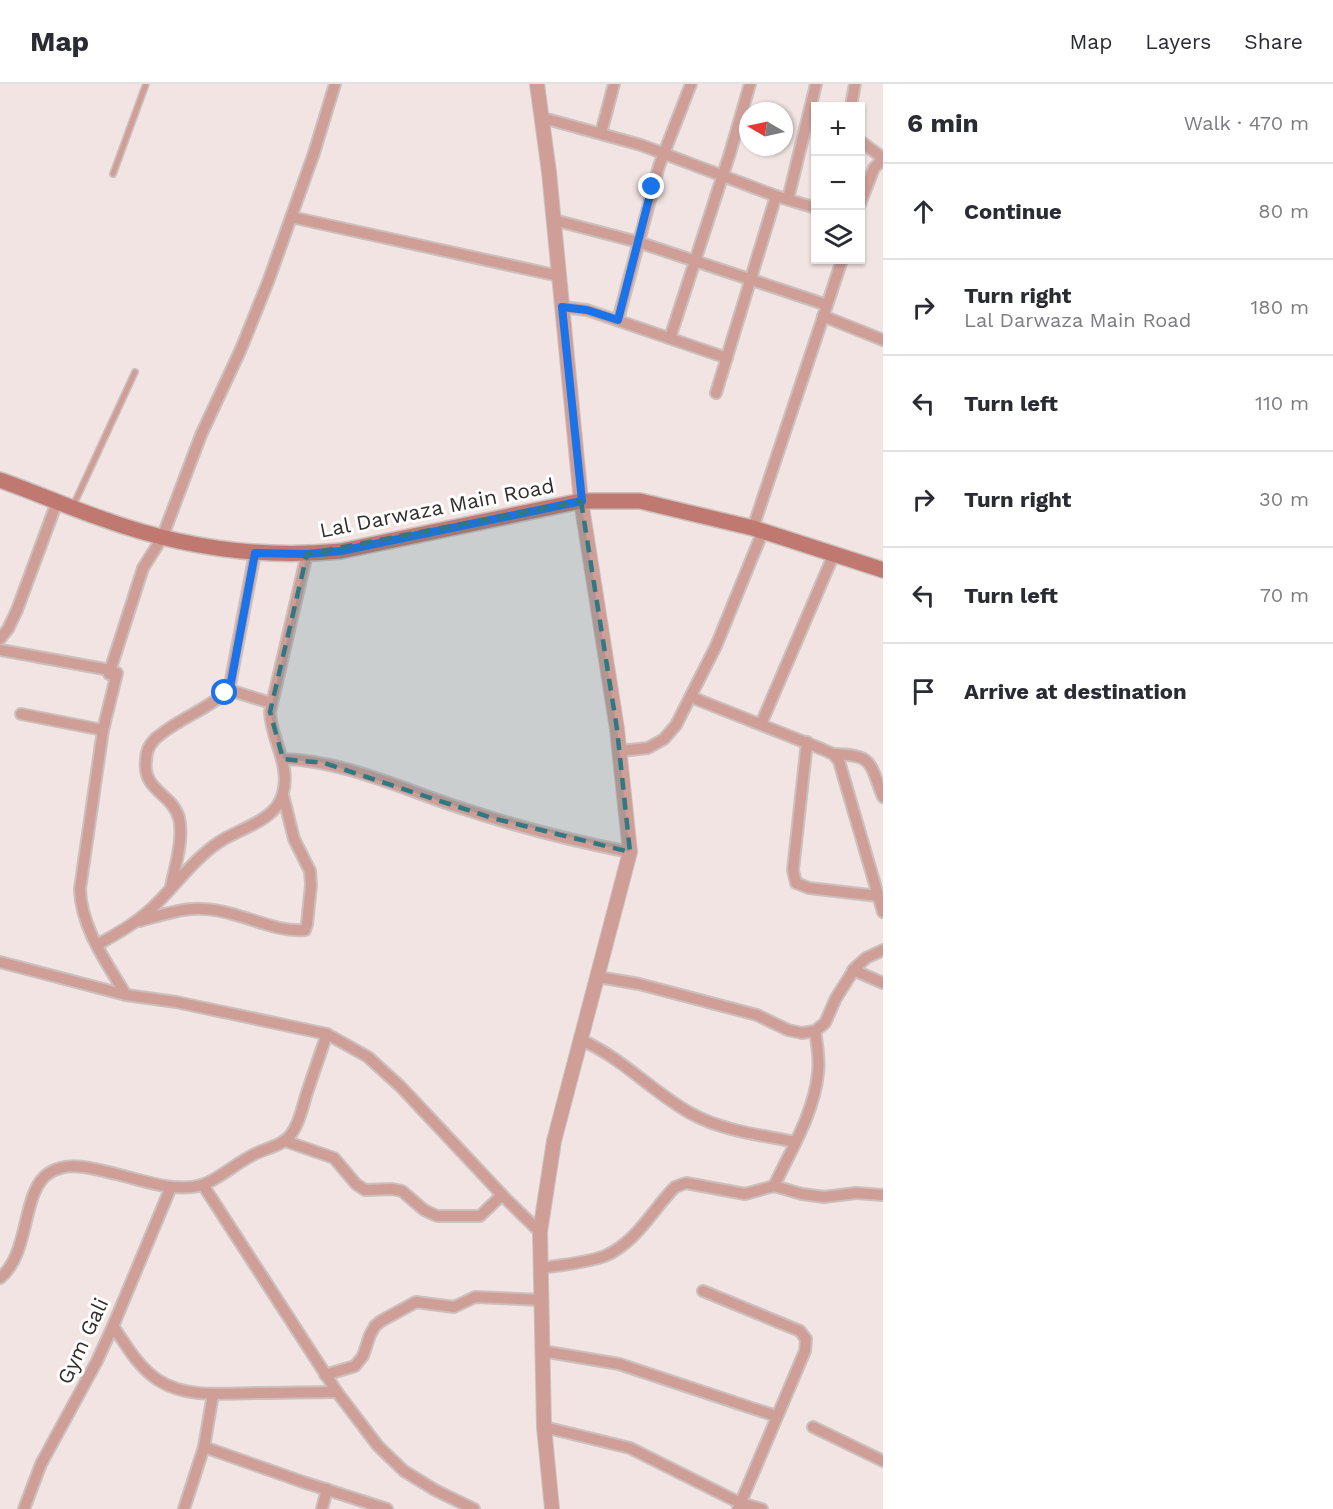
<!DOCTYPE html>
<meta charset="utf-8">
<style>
body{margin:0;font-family:"Work Sans",sans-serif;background:#f7f7f7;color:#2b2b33}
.controls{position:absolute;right:18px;top:18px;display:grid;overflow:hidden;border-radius:0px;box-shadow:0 2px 4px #0004}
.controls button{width:54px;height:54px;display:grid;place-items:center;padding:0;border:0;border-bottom:2px solid #e1e1e2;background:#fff;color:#2b2b33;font:30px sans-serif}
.compass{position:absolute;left:739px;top:18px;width:54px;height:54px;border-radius:50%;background:#fff;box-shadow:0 2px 4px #0004;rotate:279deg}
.stop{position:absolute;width:18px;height:18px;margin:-14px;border:4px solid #1a73e8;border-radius:50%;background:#fff}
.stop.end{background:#1a73e8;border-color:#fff;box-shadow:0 2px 6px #0008}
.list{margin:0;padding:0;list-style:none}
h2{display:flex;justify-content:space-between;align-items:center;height:78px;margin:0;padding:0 24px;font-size:26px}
h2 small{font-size:20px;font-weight:400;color:#7c7c81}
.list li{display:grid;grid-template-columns:39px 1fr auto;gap:18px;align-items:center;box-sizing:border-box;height:96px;padding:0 24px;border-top:2px solid #e1e1e2}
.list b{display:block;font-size:22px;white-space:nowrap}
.list p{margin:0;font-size:20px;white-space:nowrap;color:#7c7c81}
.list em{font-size:20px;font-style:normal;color:#7c7c81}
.icon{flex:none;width:33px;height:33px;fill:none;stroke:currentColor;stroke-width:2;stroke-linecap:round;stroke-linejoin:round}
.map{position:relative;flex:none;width:883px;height:1425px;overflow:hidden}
header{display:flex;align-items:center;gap:36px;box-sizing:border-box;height:84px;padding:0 30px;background:#fff;border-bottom:2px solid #e1e1e2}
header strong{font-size:28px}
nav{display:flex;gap:33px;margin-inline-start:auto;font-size:21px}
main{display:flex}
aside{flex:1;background:#fff}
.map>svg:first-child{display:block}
</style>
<header>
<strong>Map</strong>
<nav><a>Map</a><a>Layers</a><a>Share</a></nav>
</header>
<main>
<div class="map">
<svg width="883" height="1425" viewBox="0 0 883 1425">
<rect width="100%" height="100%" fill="#f2e4e2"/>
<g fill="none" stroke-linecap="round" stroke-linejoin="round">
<defs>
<g id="service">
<path d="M113 90 146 0"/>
<path d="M73 422 135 288"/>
</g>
<g id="minor">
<path d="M851 22 855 0"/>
<path d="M543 34 641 61 776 112 816 124"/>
<path d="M601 49 614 0"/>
<path d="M860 57 883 74"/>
<path d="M788 115 816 0"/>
<path d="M860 120 874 84 883 75"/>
<path d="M291 133 559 192"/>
<path d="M554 136 638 158 827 221"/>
<path d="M562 223 587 226 727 274"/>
<path d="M823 232 883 256"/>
<path d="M618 236 659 82 691 0"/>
<path d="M670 254 730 69 750 0"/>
<path d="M716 309 776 112"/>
<path d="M753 444 842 176"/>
<path d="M0 555 8 545 17 526 57 418"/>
<path d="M0 566 110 586 117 589 103 646 80 805C81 844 107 879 126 911"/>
<path d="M109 590 143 484 162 454 201 351 241 265 268 198 314 69 335 0"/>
<path d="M229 606 271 619"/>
<path d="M691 613 822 665 833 670 839 677 883 828"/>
<path d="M21 630 103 646"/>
<path d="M761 640 834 470"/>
<path d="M807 658 793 786 796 799 809 804 878 812"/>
<path d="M620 667 648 664 664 655 676 641 716 562 763 447"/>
<path d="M833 670C874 671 869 678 883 713"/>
<path d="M283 675C341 676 403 705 458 723 515 742 572 757 630 768"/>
<path d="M171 803C175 782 184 755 179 734 172 709 142 707 146 676 146 668 149 661 155 655 177 635 207 626 229 606L255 469"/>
<path d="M140 837C177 826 197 819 236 831 258 837 281 848 305 846L307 840 311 801 310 787 294 755 283 711"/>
<path d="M97 861C116 850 135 840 151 825 175 803 195 772 224 755 245 743 277 735 283 709 291 681 271 656 270 628L307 470"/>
<path d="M0 878 126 911 176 918 327 950"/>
<path d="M853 886 883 899"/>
<path d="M598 893 639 900 757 931 788 946 802 949 815 947 825 939 836 914 855 884 866 874 883 866"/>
<path d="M581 956C623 974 653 1009 692 1030 723 1047 762 1051 795 1058"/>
<path d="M285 1057 334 1074 356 1100 365 1106 392 1105 402 1107 424 1126 437 1132H480L502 1111"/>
<path d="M203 1101 337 1308 378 1362 404 1387 435 1406 474 1425"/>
<path d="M774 1102C791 1066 814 1029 818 989 820 974 817 961 815 947"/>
<path d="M541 1184C562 1181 585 1179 605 1172 636 1159 653 1125 675 1103L686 1099 745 1110 774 1102 802 1110 824 1113 856 1109 883 1111"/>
<path d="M0 1194C31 1169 21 1107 49 1089 69 1076 95 1085 116 1090 142 1096 175 1109 202 1101 218 1096 236 1079 253 1071 265 1064 284 1062 292 1049 299 1039 302 1026 305 1015 312 993 320 971 327 950L368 973 401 1003 505 1114 540 1148"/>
<path d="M703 1207 800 1247 806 1255 805 1267 738 1425"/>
<path d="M113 1242C126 1261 138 1283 158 1296 187 1315 225 1309 258 1309 284 1309 310 1308 337 1308"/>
<path d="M542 1267 619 1280 776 1332"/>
<path d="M325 1291 355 1282 363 1272 370 1251 375 1242 381 1237 416 1218 454 1223 475 1213 541 1216"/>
<path d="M544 1343 630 1364 740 1419 762 1425"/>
<path d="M813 1343 883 1377"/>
<path d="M204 1363 303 1398 387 1425"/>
<path d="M24 1425 41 1380 97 1277 113 1242 171 1103"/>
<path d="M184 1425 204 1363 213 1310"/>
<path d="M322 1425 327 1405"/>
</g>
<path id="tertiary" d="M537 0 549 88 581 417 617 645 630 768 554 1057 540 1148 544 1343 552 1425"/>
<path id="secondary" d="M0 396C34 408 68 423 103 435 180 463 260 475 341 467L581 417H640L753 444 883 486"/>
</defs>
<use href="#service" stroke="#ccc0be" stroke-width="8"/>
<use href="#minor" stroke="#ccc0be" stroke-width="14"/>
<use href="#tertiary" stroke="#ccc0be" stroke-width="16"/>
<use href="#secondary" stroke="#ccc0be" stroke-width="18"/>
<use href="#service" stroke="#cf9e97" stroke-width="5"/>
<use href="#minor" stroke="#cf9e97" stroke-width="10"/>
<use href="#tertiary" stroke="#cf9e97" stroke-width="14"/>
<use href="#secondary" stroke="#bf7970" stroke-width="15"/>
</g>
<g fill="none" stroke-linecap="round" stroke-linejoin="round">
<path stroke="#1a73e8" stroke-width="8" d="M225 609 231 598 255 469 307 470 341 467 582 417 562 223 587 226 618 236 652 103"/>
</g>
<path fill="#307882" fill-opacity="0.2" stroke="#307882" stroke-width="4.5" stroke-dasharray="12 8" stroke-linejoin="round" d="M581 417 617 645 630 768 492 734 324 679 283 675 270 628 307 470Z"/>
<g text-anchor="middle" stroke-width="6" stroke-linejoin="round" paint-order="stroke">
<g font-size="21" fill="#332e2d" stroke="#fff">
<text transform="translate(437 424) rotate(-11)" y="7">Lal Darwaza Main Road</text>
<text transform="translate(83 1257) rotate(-65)" y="7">Gym Gali</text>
</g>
</g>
</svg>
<div class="controls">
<button>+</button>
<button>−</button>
<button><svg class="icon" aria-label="layers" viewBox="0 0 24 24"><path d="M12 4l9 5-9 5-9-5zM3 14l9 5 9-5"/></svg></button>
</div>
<svg class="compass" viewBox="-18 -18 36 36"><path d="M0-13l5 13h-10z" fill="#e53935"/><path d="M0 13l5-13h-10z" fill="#7c7c81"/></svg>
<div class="stop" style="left:225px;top:609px"></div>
<div class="stop end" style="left:652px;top:103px"></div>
</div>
<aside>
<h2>6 min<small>Walk · 470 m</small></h2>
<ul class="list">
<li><svg class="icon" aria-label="ahead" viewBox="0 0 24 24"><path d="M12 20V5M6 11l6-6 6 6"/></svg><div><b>Continue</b></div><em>80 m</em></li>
<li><svg class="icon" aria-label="right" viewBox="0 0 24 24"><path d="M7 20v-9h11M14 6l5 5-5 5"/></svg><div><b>Turn right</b><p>Lal Darwaza Main Road</p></div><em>180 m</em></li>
<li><svg class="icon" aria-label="left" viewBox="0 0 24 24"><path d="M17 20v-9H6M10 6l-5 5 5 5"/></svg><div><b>Turn left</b></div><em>110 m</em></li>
<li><svg class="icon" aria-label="right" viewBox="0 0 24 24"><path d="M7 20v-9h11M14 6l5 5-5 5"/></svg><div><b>Turn right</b></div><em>30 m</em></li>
<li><svg class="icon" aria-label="left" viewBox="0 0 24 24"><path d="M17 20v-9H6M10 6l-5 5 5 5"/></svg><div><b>Turn left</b></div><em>70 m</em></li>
<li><svg class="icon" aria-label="arrive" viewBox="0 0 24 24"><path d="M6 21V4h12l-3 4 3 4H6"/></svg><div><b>Arrive at destination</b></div></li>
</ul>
</aside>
</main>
